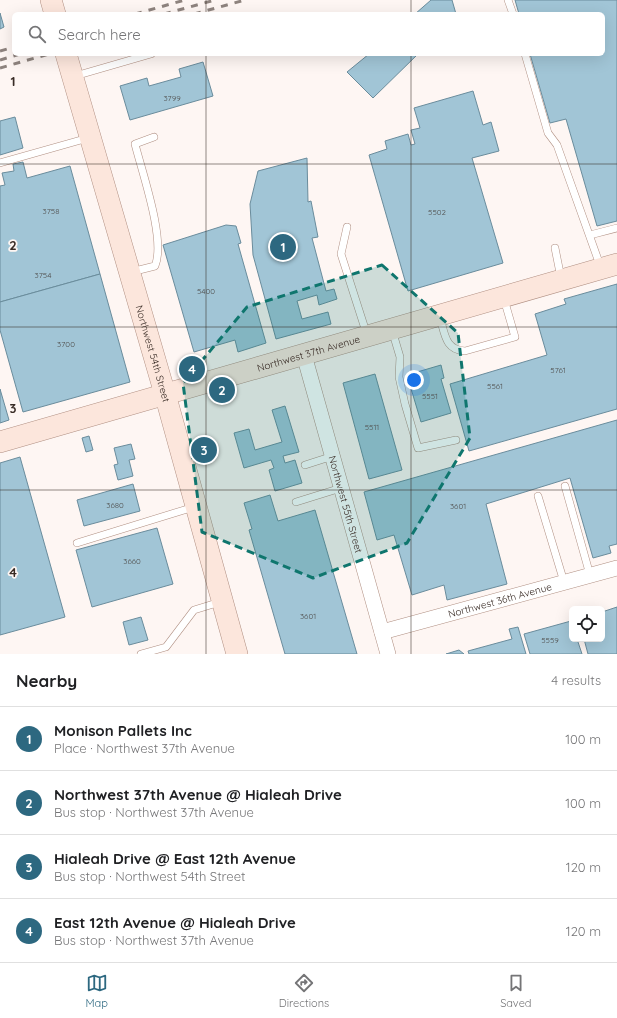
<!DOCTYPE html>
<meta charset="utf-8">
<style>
body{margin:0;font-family:Quicksand,sans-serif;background:#f2f2f2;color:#202124}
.controls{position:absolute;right:12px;bottom:12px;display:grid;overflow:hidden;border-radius:6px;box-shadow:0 4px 16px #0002}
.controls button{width:36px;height:36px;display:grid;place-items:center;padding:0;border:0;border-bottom:1px solid #e0e0e0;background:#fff;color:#202124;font:20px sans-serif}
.you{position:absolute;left:414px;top:380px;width:14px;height:14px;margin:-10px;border:3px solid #fff;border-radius:50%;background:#1a73e8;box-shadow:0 0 0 6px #1a73e833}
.badge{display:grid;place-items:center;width:26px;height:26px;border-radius:50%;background:#2d6880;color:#fff;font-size:13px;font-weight:700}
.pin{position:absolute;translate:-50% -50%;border:2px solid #fff;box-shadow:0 1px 4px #0006}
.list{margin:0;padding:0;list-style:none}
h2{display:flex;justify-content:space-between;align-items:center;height:52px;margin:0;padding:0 16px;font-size:17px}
h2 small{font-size:13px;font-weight:400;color:#757577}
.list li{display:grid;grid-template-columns:26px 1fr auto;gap:12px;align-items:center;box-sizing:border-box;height:64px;padding:0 16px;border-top:1px solid #e0e0e0}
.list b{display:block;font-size:15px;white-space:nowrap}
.list p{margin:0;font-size:13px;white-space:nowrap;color:#757577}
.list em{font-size:13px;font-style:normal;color:#757577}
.icon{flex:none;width:22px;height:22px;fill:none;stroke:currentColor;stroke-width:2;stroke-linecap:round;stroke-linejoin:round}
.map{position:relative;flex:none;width:617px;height:654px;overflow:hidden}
.search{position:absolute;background:#fff;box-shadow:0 4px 16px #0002;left:12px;right:12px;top:12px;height:44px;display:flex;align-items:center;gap:10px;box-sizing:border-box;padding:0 14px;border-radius:6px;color:#757577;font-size:15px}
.sheet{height:308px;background:#fff}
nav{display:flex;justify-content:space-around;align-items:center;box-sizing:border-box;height:56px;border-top:1px solid #e0e0e0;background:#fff;font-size:11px;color:#757577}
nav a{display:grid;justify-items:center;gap:2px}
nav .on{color:#2d6880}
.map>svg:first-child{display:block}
</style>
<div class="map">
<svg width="617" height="654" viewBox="0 0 617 654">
<rect width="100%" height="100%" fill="#fef6f3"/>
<g fill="#a1c5d6" stroke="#6a8c9c">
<path d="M431 0H452L456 14H415Z"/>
<path d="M515 0H617V221L597 226 566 119 550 123 530 54H603V14H519Z"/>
<path d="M0 13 4 27 0 29Z"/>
<path d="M369 54H418L373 98 347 72Z"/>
<path d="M203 62 213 96 130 120 120 86 147 78 149 86 181 77 179 69Z"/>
<path d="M473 91 483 125 491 122 499 151 472 158 503 263 408 291 369 155 387 149 385 141 408 134 411 145 415 144 411 130 420 128 414 108Z"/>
<path d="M15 117 23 148 0 155V121Z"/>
<path d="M307 158 308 202 311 201 318 237 312 238 326 291 334 289 337 299 319 305 317 295 297 301 302 319 328 312 331 324 276 339 253 255 250 204 258 171Z"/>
<path d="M23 162 27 178 70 166 100 274 0 302V186L5 185 2 173 14 171 13 164Z"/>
<path d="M226 225 236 226 241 243 238 244 266 343 238 352 235 340 194 352 163 245Z"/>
<path d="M100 274 130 382 23 412 0 330V302Z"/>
<path d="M617 284V409L469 451 450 384 547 355 535 314 566 304 564 299Z"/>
<path d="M441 365 444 378 441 379 451 413 421 422 407 375Z"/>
<path d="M375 374 402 470 369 479 343 383Z"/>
<path d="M0 389 9 420 0 423Z"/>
<path d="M285 406 299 452 283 456 285 463 295 460 302 483 275 491 269 470 274 468 271 460 244 468 234 433 249 429 255 450 282 442 272 410Z"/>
<path d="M617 420V544L609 546 611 553 593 558 570 478 486 504 507 584 447 600 444 585 412 595 394 535 377 540 364 492Z"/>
<path d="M89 436 93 450 86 452 82 438Z"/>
<path d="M131 444 135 459 129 460 133 476 118 480 114 465 118 464 114 448Z"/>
<path d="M20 457 65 617 0 635V463Z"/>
<path d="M133 484 140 511 84 526 77 500Z"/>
<path d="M270 495 278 521 315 510 357 654H285L249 530 252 529 244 503Z"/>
<path d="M157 528 173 584 92 607 76 550Z"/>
<path d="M617 607V654H588L584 639H602V612Z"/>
<path d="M141 617 148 640 129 645 123 622Z"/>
<path d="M571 621 572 639H577L582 654H530L524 634Z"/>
<path d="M518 627 526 654H469L468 651 512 639 509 629Z"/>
<path d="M459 650 464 654H446Z"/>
</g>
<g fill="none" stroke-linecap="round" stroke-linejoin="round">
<defs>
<g id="lane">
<path d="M508 0 513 14"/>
<path d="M525 54 548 133 557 145 601 268"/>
<path d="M75 76 151 54"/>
<path d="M0 163 88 138"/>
<path d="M347 227 341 254 367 335"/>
<path d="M590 235 617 228"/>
<path d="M555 248 561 278"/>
<path d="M131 272 155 266C166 240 142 172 135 144L154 137"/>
<path d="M440 318C445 334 445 350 465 351L515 337 504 299"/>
<path d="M392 330 400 357 399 377 405 404 418 448 456 440"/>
<path d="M305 465 333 456"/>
<path d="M565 486 590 575"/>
<path d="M538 496 564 582"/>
<path d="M296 502 341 488"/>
<path d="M77 543 194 507"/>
<path d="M141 654 166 647 194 610 220 602"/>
</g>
<g id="street">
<path id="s1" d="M304 355 388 654"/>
<path id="s2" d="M382 632 617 568"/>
</g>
<g id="secondary">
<path d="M51 0 55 14"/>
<path id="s3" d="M66 54 165 394 237 654"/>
<path id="s4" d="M0 442 617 264"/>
</g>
</defs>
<use href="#lane" stroke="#b08f82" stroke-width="8"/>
<use href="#street" stroke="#b08f82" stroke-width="16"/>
<use href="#secondary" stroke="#b08f82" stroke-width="22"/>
<use href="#lane" stroke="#fff" stroke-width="7"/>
<use href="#street" stroke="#fff" stroke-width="15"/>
<use href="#secondary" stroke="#fce6dc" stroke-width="21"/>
<g stroke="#8e837e" stroke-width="3" stroke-dasharray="7 7" stroke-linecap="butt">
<path d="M135 14 185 0"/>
<path d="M164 14 215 0"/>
<path d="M194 14 245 0"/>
<path d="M0 51 14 47"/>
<path d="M0 60 20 54"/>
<path d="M0 68 49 54"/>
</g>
</g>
<path fill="#0f766e" fill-opacity="0.2" stroke="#0f766e" stroke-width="3" stroke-dasharray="8 5" stroke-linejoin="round" d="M382 265 458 333 470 438 407 543 313 578 202 532 183 383 247 307Z"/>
<path fill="none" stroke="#382b25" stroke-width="1" stroke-opacity="0.55" d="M206 0V14M411 0V14M206 54V654M411 54V654M0 164H617M0 327H617M0 490H617"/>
<g text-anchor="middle" stroke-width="3.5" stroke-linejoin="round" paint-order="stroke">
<g font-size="8" fill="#525251">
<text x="172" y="101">3799</text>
<text x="51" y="214">3758</text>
<text x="437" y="215">5502</text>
<text x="43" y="278">3754</text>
<text x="206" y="294">5400</text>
<text x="66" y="347">3700</text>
<text x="558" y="373">5761</text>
<text x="495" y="389">5561</text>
<text x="430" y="399">5551</text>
<text x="372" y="430">5511</text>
<text x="115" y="508">3680</text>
<text x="458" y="509">3601</text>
<text x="132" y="564">3660</text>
<text x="308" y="619">3601</text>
<text x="550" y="643">5559</text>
</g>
<g font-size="10" fill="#382b25" stroke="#fef6f3">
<text dy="4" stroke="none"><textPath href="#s3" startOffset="312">Northwest 54th Street</textPath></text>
<text dy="4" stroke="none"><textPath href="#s4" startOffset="321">Northwest 37th Avenue</textPath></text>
<text dy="4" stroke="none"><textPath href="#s1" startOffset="155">Northwest 55th Street</textPath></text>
<text dy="4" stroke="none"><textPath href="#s2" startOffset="122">Northwest 36th Avenue</textPath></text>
</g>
</g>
<g font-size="13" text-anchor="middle" font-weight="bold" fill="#382b25" stroke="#fef6f3" stroke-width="3.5" stroke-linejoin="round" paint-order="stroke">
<text x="13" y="86">1</text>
<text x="13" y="250">2</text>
<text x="13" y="413">3</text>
<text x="13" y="577">4</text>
</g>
</svg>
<div class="controls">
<button><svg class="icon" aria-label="locate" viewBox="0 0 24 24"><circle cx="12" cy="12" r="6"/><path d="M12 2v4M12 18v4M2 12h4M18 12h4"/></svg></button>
</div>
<div class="you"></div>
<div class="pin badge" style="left:283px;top:247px">1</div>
<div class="pin badge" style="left:222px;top:390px">2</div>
<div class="pin badge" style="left:204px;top:450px">3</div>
<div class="pin badge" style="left:192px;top:369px">4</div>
<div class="search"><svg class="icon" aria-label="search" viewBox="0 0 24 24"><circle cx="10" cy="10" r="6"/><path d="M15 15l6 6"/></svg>Search here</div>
</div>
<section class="sheet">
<h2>Nearby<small>4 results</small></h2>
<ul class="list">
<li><span class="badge">1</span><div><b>Monison Pallets Inc</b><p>Place · Northwest 37th Avenue</p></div><em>100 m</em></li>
<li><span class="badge">2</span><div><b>Northwest 37th Avenue @ Hialeah Drive</b><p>Bus stop · Northwest 37th Avenue</p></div><em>100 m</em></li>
<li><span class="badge">3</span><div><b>Hialeah Drive @ East 12th Avenue</b><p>Bus stop · Northwest 54th Street</p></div><em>120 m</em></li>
<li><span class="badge">4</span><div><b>East 12th Avenue @ Hialeah Drive</b><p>Bus stop · Northwest 37th Avenue</p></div><em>120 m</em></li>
</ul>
</section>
<nav>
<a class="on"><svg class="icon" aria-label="map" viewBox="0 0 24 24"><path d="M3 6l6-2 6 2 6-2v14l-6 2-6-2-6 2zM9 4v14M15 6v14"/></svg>Map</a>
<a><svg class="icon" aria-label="directions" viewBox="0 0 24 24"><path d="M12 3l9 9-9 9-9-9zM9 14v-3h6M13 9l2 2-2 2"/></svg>Directions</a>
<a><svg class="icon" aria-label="saved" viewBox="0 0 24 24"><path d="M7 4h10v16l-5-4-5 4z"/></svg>Saved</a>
</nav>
